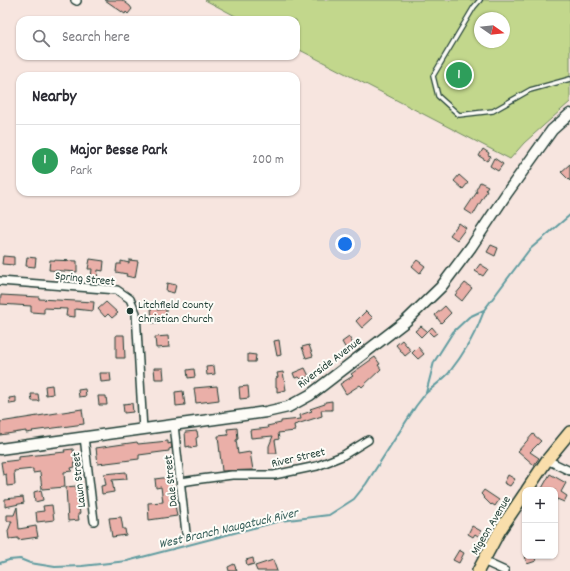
<!DOCTYPE html>
<meta charset="utf-8">
<style>
body{margin:0;font-family:Dekko,sans-serif;background:#f7f7f7;color:#2b2b33}
.controls{position:absolute;right:12px;bottom:12px;display:grid;overflow:hidden;border-radius:8px;box-shadow:0 1px 3px #0004}
.controls button{width:36px;height:36px;display:grid;place-items:center;padding:0;border:0;border-bottom:1px solid #e1e1e2;background:#fff;color:#2b2b33;font:20px sans-serif}
.compass{position:absolute;left:474px;top:12px;width:36px;height:36px;border-radius:50%;background:#fff;box-shadow:0 1px 3px #0004;rotate:104deg}
.you{position:absolute;left:345px;top:244px;width:14px;height:14px;margin:-10px;border:3px solid #fff;border-radius:50%;background:#1a73e8;box-shadow:0 0 0 6px #1a73e833}
.badge{display:grid;place-items:center;width:26px;height:26px;border-radius:50%;background:#0f766e;color:#fff;font-size:13px;font-weight:700}
.pin{position:absolute;translate:-50% -50%;border:2px solid #fff;box-shadow:0 1px 4px #0006}
.list{margin:0;padding:0;list-style:none}
h2{display:flex;justify-content:space-between;align-items:center;height:52px;margin:0;padding:0 16px;font-size:17px}
h2 small{font-size:13px;font-weight:400;color:#7c7c81}
.list li{display:grid;grid-template-columns:26px 1fr auto;gap:12px;align-items:center;box-sizing:border-box;height:72px;padding:0 16px;border-top:1px solid #e1e1e2}
.list b{display:block;font-size:15px;white-space:nowrap}
.list p{margin:0;font-size:13px;white-space:nowrap;color:#7c7c81}
.list em{font-size:13px;font-style:normal;color:#7c7c81}
.icon{flex:none;width:22px;height:22px;fill:none;stroke:currentColor;stroke-width:2;stroke-linecap:round;stroke-linejoin:round}
.map{position:relative;flex:none;width:570px;height:571px;overflow:hidden}
.search{position:absolute;background:#fff;box-shadow:0 1px 3px #0004;left:16px;top:16px;width:284px;height:44px;display:flex;align-items:center;gap:10px;box-sizing:border-box;padding:0 14px;border-radius:12px;color:#7c7c81;font-size:15px}
.panel{position:absolute;background:#fff;box-shadow:0 1px 3px #0004;left:16px;top:72px;width:284px;height:124px;border-radius:12px}
.map>svg:first-child{display:block}
</style>
<div class="map">
<svg width="570" height="571" viewBox="0 0 570 571">
<rect width="100%" height="100%" fill="#f7e5df"/>
<filter id="ink" filterUnits="userSpaceOnUse"><feTurbulence type="fractalNoise" baseFrequency=".025" numOctaves="2"/><feDisplacementMap in="SourceGraphic" scale="8" xChannelSelector="R" yChannelSelector="G"/><feConvolveMatrix kernelMatrix="1 2 1 2 8 2 1 2 1" color-interpolation-filters="sRGB"/></filter>
<g filter="url(#ink)">
<path fill="#c2d78c" stroke="#708a60" fill-rule="evenodd" d="M205 0H570V102L524 143 510 159 296 48V20H243ZM480 18H504V42H480Z"/>
<g fill="none" stroke-linecap="round" stroke-linejoin="round">
<g stroke="#609ca0" stroke-width="2">
<path d="M426 393C433 387 441 381 448 374 463 355 476 334 484 311"/>
<path d="M0 563 9 560 20 559 30 563 55 567 82 566 127 561 280 521 329 515 354 499 366 484 416 406 426 393 434 362 453 332 469 317 484 310 529 250 570 215"/>
</g>
</g>
<g fill="#eaafa8" stroke="#1f3d34">
<path d="M105 0H122L130 6 132 9 128 14 126 12 125 14Z"/>
<path d="M483 149 489 153 488 155 491 156 487 161 479 156Z"/>
<path d="M494 158 503 164 498 171 490 166Z"/>
<path d="M570 164V181L561 172Z"/>
<path d="M459 175 468 183 463 189 454 181Z"/>
<path d="M480 182 488 186 485 190 487 191 473 215 465 210 477 192 476 190Z"/>
<path d="M459 223 466 228 457 240 450 235Z"/>
<path d="M491 245 498 248 495 256 487 252Z"/>
<path d="M3 256 14 257V265L2 264Z"/>
<path d="M27 257 36 258 35 267 26 266Z"/>
<path d="M90 259 104 261 103 271 98 270 97 279 91 278 92 269H88Z"/>
<path d="M50 260 77 261V272L49 270Z"/>
<path d="M129 260 138 261 135 278 126 276 127 274 116 272 117 264H121V261L129 263Z"/>
<path d="M417 260 425 266 420 273 412 266Z"/>
<path d="M480 264 488 269 483 276 475 271Z"/>
<path d="M167 283 176 285 174 293 166 291Z"/>
<path d="M465 283 472 288 462 301 455 295Z"/>
<path d="M1 295 39 297V299L94 302 93 311 75 309V317L66 316 67 309 44 308V313L31 312V306L0 304Z"/>
<path d="M106 302 118 313 112 318 108 314 105 317 98 309Z"/>
<path d="M445 306 451 313 441 323 435 315Z"/>
<path d="M151 307H157V310L166 309V322L152 323Z"/>
<path d="M366 311 373 318 362 328 356 321Z"/>
<path d="M421 326 427 331 421 337 415 331Z"/>
<path d="M432 327 437 333 433 336 428 331Z"/>
<path d="M116 335H124L125 358H116Z"/>
<path d="M168 336 169 347 156 348 155 337Z"/>
<path d="M349 337 353 344 346 349 342 342Z"/>
<path d="M279 340 281 355 277 356 274 341Z"/>
<path d="M402 340 411 351 405 356 396 345Z"/>
<path d="M309 345 313 356 306 358 302 347Z"/>
<path d="M418 347 424 354 418 359 412 353Z"/>
<path d="M248 354 256 355 255 362H248Z"/>
<path d="M375 357 380 364 378 365 381 369 362 387 360 385 346 394 340 384 353 376 351 374Z"/>
<path d="M214 366 215 374 207 375 206 367Z"/>
<path d="M154 368H163L164 379H155Z"/>
<path d="M305 368 309 376 301 379 299 377 295 378 293 373Z"/>
<path d="M194 369 195 377 188 378 187 370Z"/>
<path d="M283 372 286 390 277 392V387H276V378L278 377 277 373Z"/>
<path d="M100 373H110L111 381 101 382Z"/>
<path d="M52 385 53 394 46 395 45 386Z"/>
<path d="M217 386 219 400 196 403 194 388Z"/>
<path d="M248 386 249 398 240 399 239 387Z"/>
<path d="M85 389 86 396 79 397 78 390Z"/>
<path d="M183 391 185 405 176 406 175 392Z"/>
<path d="M31 394H38L39 401H32Z"/>
<path d="M98 396H106L107 405H99Z"/>
<path d="M16 397V403L10 404 9 398Z"/>
<path d="M332 401V410H321L322 416 294 425 295 431 278 433 279 439 275 440 277 453H269V446L273 436 251 438 250 430 268 428 267 426 281 423V421L301 419 300 415 312 411 310 409 325 404V402Z"/>
<path d="M132 403 133 412 124 413 123 404Z"/>
<path d="M82 409 84 424 32 431 33 432 26 433V431L0 435V422Z"/>
<path d="M237 428 238 439 236 440 238 454 250 452 253 470 222 471 218 436 228 435 227 429Z"/>
<path d="M197 431 198 437 196 438 197 447 190 448V446L186 447 185 432Z"/>
<path d="M533 434 541 441 530 452 539 458 534 465 518 451Z"/>
<path d="M168 441V444L171 443 172 448 169 449V451L139 455V459L98 464 96 448 137 442 138 444Z"/>
<path d="M73 449 75 467 71 468 72 471 64 472 65 487 42 489 40 472 33 473V469L14 471 15 485 7 486 6 474 3 475 1 462 18 460V457L65 452 64 450Z"/>
<path d="M126 472 127 479 112 480 114 492 102 494 101 486 106 485 104 474Z"/>
<path d="M550 474 566 483 561 492 567 496 564 502 557 499 555 503V490H541Z"/>
<path d="M508 475 515 479 510 486 504 483Z"/>
<path d="M170 477 177 516 149 520 148 503 163 502 161 487 156 488 155 479Z"/>
<path d="M76 486 78 506H79L80 514H78L79 520 68 521 66 487Z"/>
<path d="M41 490 43 500 35 502 34 492Z"/>
<path d="M484 490 499 500 495 506 492 504 491 505 483 497V496L481 494Z"/>
<path d="M23 497 24 503 5 507V499Z"/>
<path d="M52 505 54 520 37 522 36 512 44 511 43 506Z"/>
<path d="M17 507 19 529 36 526 38 537 18 540V538L9 539 8 531 12 521H7V515H14Z"/>
<path d="M121 517 123 529H125L126 535 112 537 109 518Z"/>
<path d="M472 526 481 531 478 536 475 534 473 537 468 534Z"/>
<path d="M459 550 464 553 459 563 453 560Z"/>
<path d="M525 556H535L536 561 527 564Z"/>
<path d="M253 558 254 564 247 566 246 560Z"/>
<path d="M273 560 277 571H257L255 566Z"/>
<path d="M234 564 237 571H229L228 567Z"/>
</g>
<g fill="none" stroke-linecap="round" stroke-linejoin="round">
<defs>
<path id="lane" d="M480 0 474 7 433 76 438 96 459 115 493 111 530 90 570 79"/>
<g id="street">
<path d="M75 0 77 1"/>
<path d="M0 281 117 290 130 299 136 313 143 430"/>
<path d="M174 425 186 533"/>
<path d="M84 437 94 521"/>
<path d="M547 460 570 471"/>
<path d="M181 482 201 479 232 475H274L317 466 342 456 368 440"/>
<path d="M483 561 505 571"/>
</g>
<path id="secondary" d="M0 449 266 412 288 407 310 395 406 321 441 287 471 247 507 193 552 130 570 114"/>
<g id="primary">
<path d="M527 490 547 460 570 432"/>
<path d="M478 571 500 530 525 493"/>
</g>
</defs>
<use href="#lane" stroke="#1f3d34" stroke-width="6"/>
<use href="#street" stroke="#1f3d34" stroke-width="10"/>
<use href="#secondary" stroke="#1f3d34" stroke-width="13"/>
<use href="#primary" stroke="#1f3d34" stroke-width="14"/>
<use href="#lane" stroke="#fdfcf7" stroke-width="3.5"/>
<use href="#street" stroke="#fdfcf7" stroke-width="7"/>
<use href="#secondary" stroke="#fdfcf7" stroke-width="10"/>
<use href="#primary" stroke="#f9deab" stroke-width="11"/>
</g>
</g>
<circle fill="#1f3d34" stroke="#fdfcf7" stroke-width="1.5" cx="130" cy="311" r="4"/>
<g text-anchor="middle" stroke-width="4" stroke-linejoin="round" paint-order="stroke">
<g font-size="12" fill="#1f3d34" stroke="#fdfcf7">
<text transform="translate(85 278) rotate(6)" y="4">Spring Street</text>
<text transform="translate(329 362) rotate(-37)" y="4">Riverside Avenue</text>
<text transform="translate(298 457) rotate(-13)" y="4">River Street</text>
<text transform="translate(78 480) rotate(-96)" y="4">Lawn Street</text>
<text transform="translate(170 481) rotate(-96)" y="4">Dale Street</text>
<text transform="translate(490 525) rotate(-59)" y="4">Migeon Avenue</text>
</g>
<g font-size="12" fill="#1f3d34" stroke="#fdfcf7" text-anchor="start">
<text x="138" y="308">Litchfield County<tspan x="138" dy="14">Christian Church</tspan></text>
</g>
<g font-size="13" font-style="italic" fill="#355d58" stroke="#fdfcf7">
<text transform="translate(228 527) rotate(-13)" y="5">West Branch Naugatuck River</text>
</g>
</g>
</svg>
<div class="controls">
<button>+</button>
<button>−</button>
</div>
<svg class="compass" viewBox="-18 -18 36 36"><path d="M0-13l5 13h-10z" fill="#e53935"/><path d="M0 13l5-13h-10z" fill="#7c7c81"/></svg>
<div class="you"></div>
<div class="pin badge" style="left:459px;top:75px;background:#2e9e5b">1</div>
<div class="search"><svg class="icon" aria-label="search" viewBox="0 0 24 24"><circle cx="10" cy="10" r="6"/><path d="M15 15l6 6"/></svg>Search here</div>
<section class="panel">
<h2>Nearby<small></small></h2>
<ul class="list">
<li><span class="badge" style="background:#2e9e5b">1</span><div><b>Major Besse Park</b><p>Park</p></div><em>200 m</em></li>
</ul>
</section>
</div>
